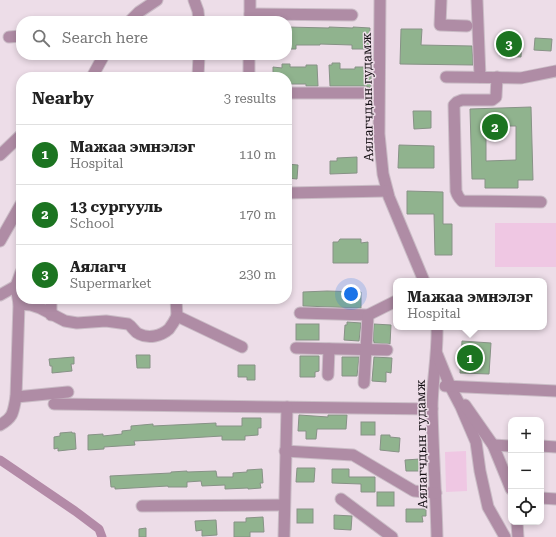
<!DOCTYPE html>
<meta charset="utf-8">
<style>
body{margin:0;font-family:"Roboto Serif",serif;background:#f2f2f2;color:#222}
.controls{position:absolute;right:12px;bottom:12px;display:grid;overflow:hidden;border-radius:8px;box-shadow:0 2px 6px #0003}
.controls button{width:36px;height:36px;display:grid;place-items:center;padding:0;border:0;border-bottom:1px solid #e0e0e0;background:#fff;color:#222;font:20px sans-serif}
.you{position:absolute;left:351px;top:294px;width:14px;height:14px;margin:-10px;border:3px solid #fff;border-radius:50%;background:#1a73e8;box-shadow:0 0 0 6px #1a73e833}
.badge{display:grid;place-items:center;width:26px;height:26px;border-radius:50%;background:#1c7421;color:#fff;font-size:13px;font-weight:700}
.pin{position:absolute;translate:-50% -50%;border:2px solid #fff;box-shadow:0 1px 4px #0006}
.popup{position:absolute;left:393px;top:278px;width:154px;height:52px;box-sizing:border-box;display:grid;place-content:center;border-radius:8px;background:#fff;filter:drop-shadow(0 1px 3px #0005);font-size:13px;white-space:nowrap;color:#767676}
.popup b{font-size:15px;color:#222}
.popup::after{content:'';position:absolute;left:50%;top:100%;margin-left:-8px;border:8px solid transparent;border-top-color:#fff}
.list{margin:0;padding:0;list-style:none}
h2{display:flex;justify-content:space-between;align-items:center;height:52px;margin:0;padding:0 16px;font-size:17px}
h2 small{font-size:13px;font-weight:400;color:#767676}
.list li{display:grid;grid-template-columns:26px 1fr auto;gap:12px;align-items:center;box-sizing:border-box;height:60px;padding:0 16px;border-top:1px solid #e0e0e0}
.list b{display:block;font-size:15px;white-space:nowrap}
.list p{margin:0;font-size:13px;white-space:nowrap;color:#767676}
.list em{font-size:13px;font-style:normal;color:#767676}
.icon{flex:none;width:22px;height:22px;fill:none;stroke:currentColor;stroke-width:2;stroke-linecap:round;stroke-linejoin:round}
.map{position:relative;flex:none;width:556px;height:537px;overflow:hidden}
.search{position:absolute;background:#fff;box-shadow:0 2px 6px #0003;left:16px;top:16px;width:276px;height:44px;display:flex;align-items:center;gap:10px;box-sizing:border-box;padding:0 14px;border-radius:16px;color:#767676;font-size:15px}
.panel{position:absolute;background:#fff;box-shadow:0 2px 6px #0003;left:16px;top:72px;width:276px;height:232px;border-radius:16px}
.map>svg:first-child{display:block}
</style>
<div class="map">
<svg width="556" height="537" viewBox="0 0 556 537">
<rect width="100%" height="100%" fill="#eddde8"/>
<g fill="#efc7e3">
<rect x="495" y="223" width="61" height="44"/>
<path d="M466 451 467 491 446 492 445 452Z"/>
</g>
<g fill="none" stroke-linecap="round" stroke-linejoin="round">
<path stroke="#b38aa7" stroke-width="9" d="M0 460 75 511 99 529 102 537"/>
</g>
<g fill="#90b38e" stroke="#879286" fill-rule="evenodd">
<path d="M287 27 329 28V27L353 28V27L370 28 369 49H352V45L320 44V45H296V49H287Z"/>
<path d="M401 29H422L421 45 472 46 473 65 400 64Z"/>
<path d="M501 37 522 38 521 57 500 56Z"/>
<path d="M535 38 552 39 551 51 534 50Z"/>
<path d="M332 63H340V69H355V67H371V90L369 87 365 86H330L329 65H332Z"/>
<path d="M282 64H290V67H306V65H317L318 86H306V84H287V77H273V67L282 68Z"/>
<path d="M531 107 533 180H518V188H485V179H472L470 109ZM486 126H516V160L486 161Z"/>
<path d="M413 111H431V128L414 129Z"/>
<path d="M399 145 434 146V168H398Z"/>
<path d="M357 157V173L330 174V161H337V158Z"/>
<path d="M287 164 298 165 297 179 287 178Z"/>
<path d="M407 191 443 192V224H452V255H435L434 214H407Z"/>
<path d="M340 239H361V243L368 242V263H333V242H338Z"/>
<path d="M327 291 361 292V308L303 306V292Z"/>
<path d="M347 322 361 323 359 341 344 340 345 325H347Z"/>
<rect x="296" y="324" width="23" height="16"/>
<path d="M374 324 391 325 390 344 374 343V341H373Z"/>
<path d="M462 341 491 343 489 374 460 373Z"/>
<path d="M136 355H150V368H137Z"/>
<path d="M300 356H319V371L315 372V377H300Z"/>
<path d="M74 357V364H71L72 371 52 373V366H50L49 359Z"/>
<path d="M342 357H359L357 376H342Z"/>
<path d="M374 357 392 358 391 373 386 372V382L372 381Z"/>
<path d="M238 365H255V380H247V377H238Z"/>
<path d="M299 415 328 417V415H347L346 429H317L316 439H306V431H298Z"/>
<path d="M242 418H261V428H258V435L245 436V440H222V436L154 440 134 441 135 445 104 447V449L88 450V435L103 434V436L122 434V431L131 430V426L153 424V426L216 423V426H242Z"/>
<rect x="361" y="422" width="14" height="13"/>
<path d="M72 432V433H75L76 449 58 451V448L54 449V437L60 436V433Z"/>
<path d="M381 435H390V437L400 438 399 452 380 450Z"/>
<path d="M420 459V471H406L405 460Z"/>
<path d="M297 468H315L314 482H296Z"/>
<path d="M262 469 263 483H260L261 488 248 489V488L225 489V485L202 486 201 481 187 482V487H168V486L115 489V487H111L110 476 171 473V472L187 471V472L216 471 217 477H233V473L247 472V470Z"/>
<path d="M332 469H349V477H375V492H361V484L332 483Z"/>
<rect x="377" y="492" width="17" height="14"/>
<rect x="297" y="509" width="16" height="14"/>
<path d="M406 509H426V516H422L423 522H406Z"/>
<path d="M334 515 352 516 351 530 334 529Z"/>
<path d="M263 517 264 532H250V537H234V522H246V518Z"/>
<path d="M216 520 217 535 202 536V530L196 531 195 521Z"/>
<path d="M146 528V537H139V529Z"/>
</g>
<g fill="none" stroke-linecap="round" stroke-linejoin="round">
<defs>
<g id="minor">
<path d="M194 0 198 11 199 21"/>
<path d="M380 0 379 134 383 174 389 197 424 281"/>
<path d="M441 0 440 25 467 26"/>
<path d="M477 0 480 77"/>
<path d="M250 14 352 15"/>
<path d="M250 20V0"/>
<path d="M130 21 139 12 157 0"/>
<path d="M9 37 21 36"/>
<path d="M92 77 104 55"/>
<path d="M198 77 199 55"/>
<path d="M249 77V55"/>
<path d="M446 77 521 78 556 71"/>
<path d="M497 77 496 97 492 100H462L457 102 454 105 456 191C457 195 459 198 462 201L541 202"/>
<path d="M287 93H365"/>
<path d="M0 155 21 135"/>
<path d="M287 193 387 191"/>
<path d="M0 241 21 204"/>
<path d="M0 295 16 286"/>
<path d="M51 299V315"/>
<path d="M176 299 177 316 242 347"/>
<path d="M19 304 31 305 40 308 65 321 77 323 106 321 128 324C133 327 134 332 139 334 149 339 161 336 169 329 172 325 175 320 177 316"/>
<path d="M300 313 368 315 396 301"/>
<path d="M437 327C438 354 432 382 432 409 433 452 436 494 437 537"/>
<path d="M296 348 387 350"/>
<path d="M437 354 450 386 461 407 476 442 480 471 488 507 505 537"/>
<path d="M328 375 329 349"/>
<path d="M364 383 368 315"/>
<path d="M445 386 556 391"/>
<path d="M16 397 68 392"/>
<path d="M54 404 432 409"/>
<path d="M465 405 493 445 511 489"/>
<path d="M0 425C14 417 13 412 16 397L19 304 16 286 21 272"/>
<path d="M493 445 511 446"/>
<path d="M541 446 556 447"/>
<path d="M285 451 353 455 414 491 436 493"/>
<path d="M541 498 556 499"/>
<path d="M341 499 392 537"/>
<path d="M142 506 284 505"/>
<path d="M517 522 518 537"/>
<path d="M284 537 287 407"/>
</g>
</defs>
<use href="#minor" stroke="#cabcc6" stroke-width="13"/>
<use href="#minor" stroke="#af8ca5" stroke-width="11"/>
</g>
<g text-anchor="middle" stroke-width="3" stroke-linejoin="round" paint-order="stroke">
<g font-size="13" fill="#130e12" stroke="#eddde8">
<text transform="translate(367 97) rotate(-91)" y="5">Аялагчдын гудамж</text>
<text transform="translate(421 444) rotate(-91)" y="5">Аялагчдын гудамж</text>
</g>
</g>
</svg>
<div class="controls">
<button>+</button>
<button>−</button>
<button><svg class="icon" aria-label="locate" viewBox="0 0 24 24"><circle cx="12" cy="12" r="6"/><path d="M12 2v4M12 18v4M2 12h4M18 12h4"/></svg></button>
</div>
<div class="you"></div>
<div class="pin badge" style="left:470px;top:358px">1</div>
<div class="popup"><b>Maжаа эмнэлэг</b>Hospital</div>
<div class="pin badge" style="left:495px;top:127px">2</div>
<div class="pin badge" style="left:509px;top:44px">3</div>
<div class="search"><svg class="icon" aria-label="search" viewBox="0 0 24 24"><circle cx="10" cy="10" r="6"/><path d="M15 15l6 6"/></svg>Search here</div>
<section class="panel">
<h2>Nearby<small>3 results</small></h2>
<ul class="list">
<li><span class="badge">1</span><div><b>Maжаа эмнэлэг</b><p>Hospital</p></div><em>110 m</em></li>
<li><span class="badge">2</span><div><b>13 сургууль</b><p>School</p></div><em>170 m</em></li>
<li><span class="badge">3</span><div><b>Аялагч</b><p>Supermarket</p></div><em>230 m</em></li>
</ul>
</section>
</div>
